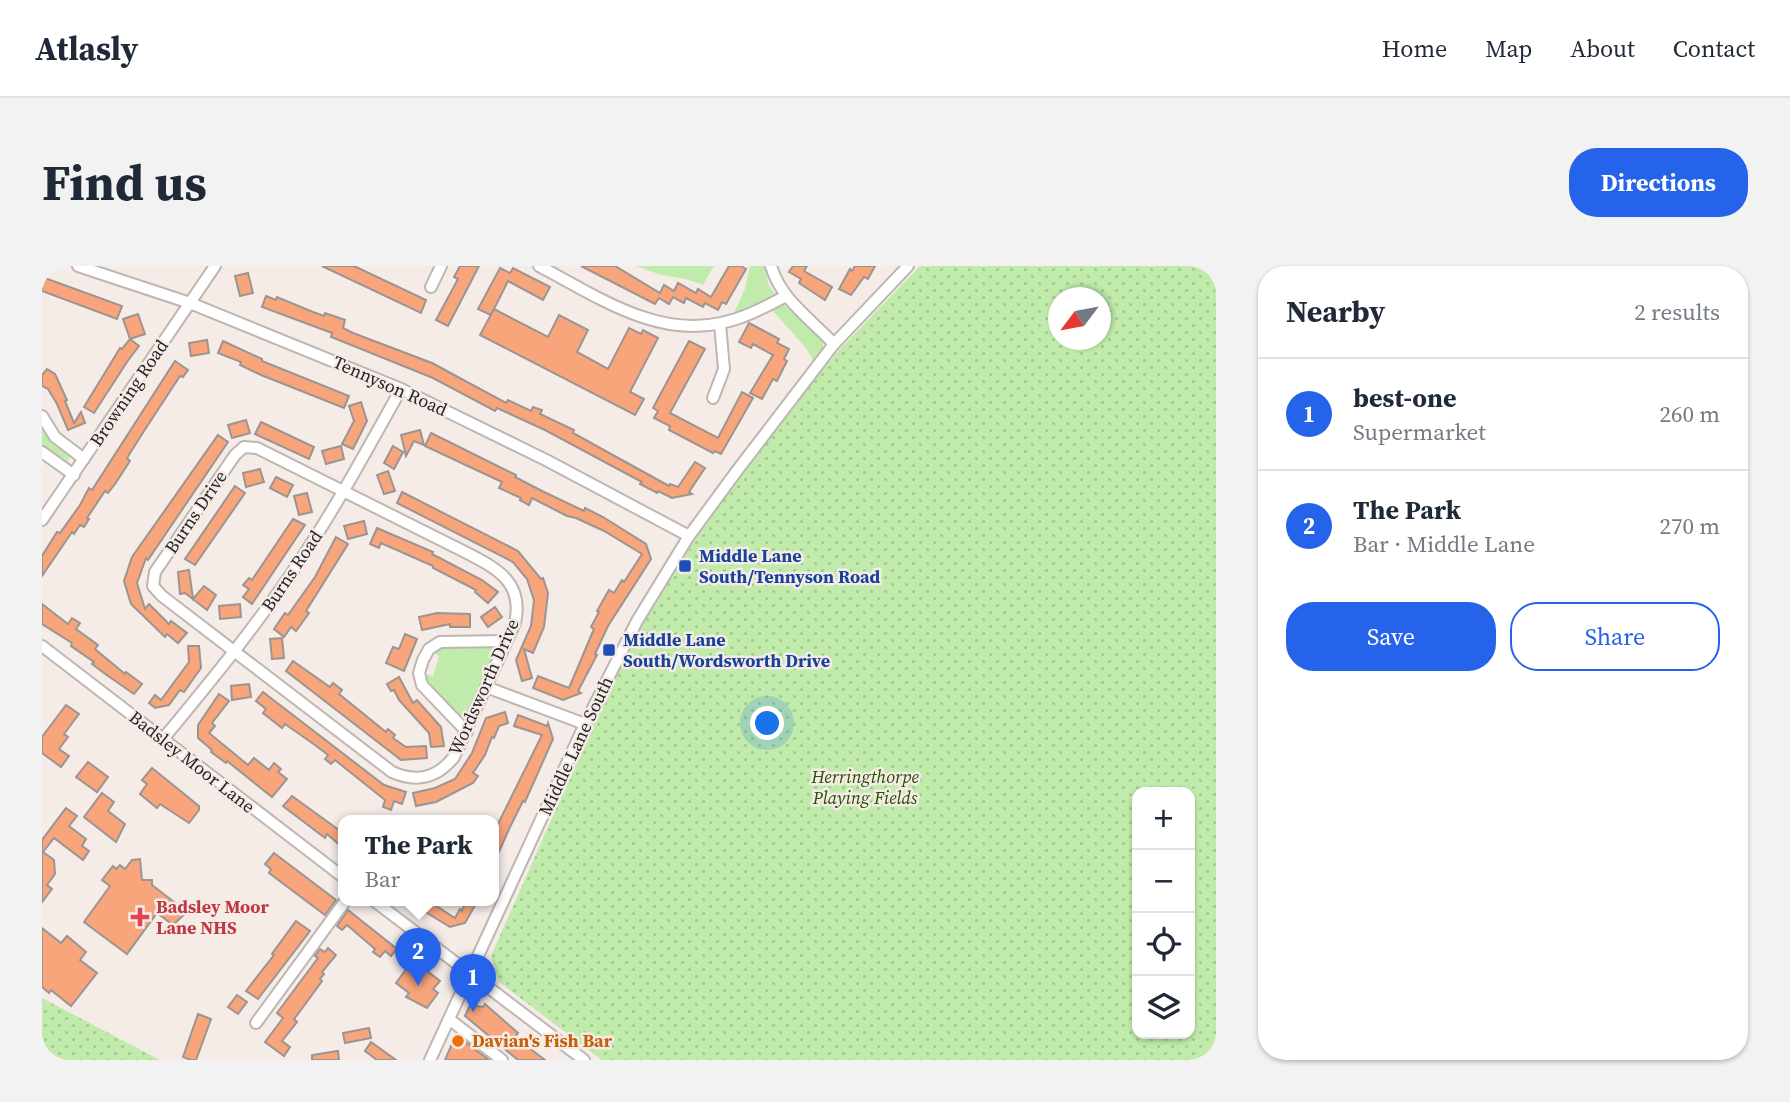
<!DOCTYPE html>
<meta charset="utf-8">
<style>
body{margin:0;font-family:"Source Serif 4",serif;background:#f2f2f3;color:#1f2937}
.controls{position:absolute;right:21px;bottom:21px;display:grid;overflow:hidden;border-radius:14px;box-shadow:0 2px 5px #0004}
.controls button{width:63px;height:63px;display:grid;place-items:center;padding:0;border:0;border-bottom:2px solid #e0e1e3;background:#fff;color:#1f2937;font:35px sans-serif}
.compass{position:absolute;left:1006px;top:21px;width:63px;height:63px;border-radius:50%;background:#fff;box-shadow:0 2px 5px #0004;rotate:238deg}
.you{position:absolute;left:726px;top:458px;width:24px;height:24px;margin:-18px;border:5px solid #fff;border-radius:50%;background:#1a73e8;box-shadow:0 0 0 10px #1a73e833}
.badge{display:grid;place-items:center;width:46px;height:46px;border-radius:50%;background:#2563eb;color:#fff;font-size:23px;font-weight:700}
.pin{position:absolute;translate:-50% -58px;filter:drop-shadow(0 2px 4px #0008)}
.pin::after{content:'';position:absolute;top:37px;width:24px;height:21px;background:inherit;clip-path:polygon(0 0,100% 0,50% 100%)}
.popup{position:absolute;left:296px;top:549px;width:161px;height:91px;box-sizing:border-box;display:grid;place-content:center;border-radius:14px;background:#fff;filter:drop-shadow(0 2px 5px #0005);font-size:23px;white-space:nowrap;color:#747a83}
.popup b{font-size:26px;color:#1f2937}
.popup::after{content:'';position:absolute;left:50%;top:100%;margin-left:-14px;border:14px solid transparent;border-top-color:#fff}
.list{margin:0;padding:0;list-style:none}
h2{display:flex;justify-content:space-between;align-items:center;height:91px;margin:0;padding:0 28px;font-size:30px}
h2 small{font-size:23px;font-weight:400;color:#747a83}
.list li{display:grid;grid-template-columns:46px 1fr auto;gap:21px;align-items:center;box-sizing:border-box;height:112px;padding:0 28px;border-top:2px solid #e0e1e3}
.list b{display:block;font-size:26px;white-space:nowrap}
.list p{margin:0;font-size:23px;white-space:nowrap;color:#747a83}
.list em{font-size:23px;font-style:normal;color:#747a83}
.actions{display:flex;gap:14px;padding:21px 28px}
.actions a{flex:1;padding:16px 0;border:2px solid #2563eb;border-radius:28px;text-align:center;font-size:24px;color:#2563eb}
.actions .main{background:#2563eb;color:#fff}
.icon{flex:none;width:38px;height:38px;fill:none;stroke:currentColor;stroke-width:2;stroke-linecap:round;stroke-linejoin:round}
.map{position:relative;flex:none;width:1174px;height:794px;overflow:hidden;border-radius:28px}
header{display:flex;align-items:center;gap:42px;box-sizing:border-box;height:98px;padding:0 35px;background:#fff;border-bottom:2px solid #e0e1e3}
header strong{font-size:33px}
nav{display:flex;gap:38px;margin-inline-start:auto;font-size:24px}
.intro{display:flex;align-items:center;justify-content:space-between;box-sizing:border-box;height:168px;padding:0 42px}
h1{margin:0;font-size:49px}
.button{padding:18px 32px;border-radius:28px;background:#2563eb;color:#fff;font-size:24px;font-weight:700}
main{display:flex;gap:42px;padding:0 42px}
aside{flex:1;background:#fff;border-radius:28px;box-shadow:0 2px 5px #0004}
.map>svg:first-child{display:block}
</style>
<header>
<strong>Atlasly</strong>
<nav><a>Home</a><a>Map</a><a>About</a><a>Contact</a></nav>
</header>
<div class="intro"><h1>Find us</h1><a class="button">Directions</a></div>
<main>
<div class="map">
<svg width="1174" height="794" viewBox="0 0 1174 794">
<defs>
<pattern id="park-dots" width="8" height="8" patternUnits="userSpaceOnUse" patternTransform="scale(1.75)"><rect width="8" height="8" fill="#c0ebaa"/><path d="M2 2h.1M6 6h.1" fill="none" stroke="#a5c992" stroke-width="1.8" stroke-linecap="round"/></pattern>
</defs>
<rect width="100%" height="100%" fill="#f5ece8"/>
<g fill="#c0ebaa">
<path d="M594 0H672L661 19 644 13 619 9Z"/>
<path d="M708 0H722L727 20 744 41 781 75V83L771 94 764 82 723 36 691 49 703 23Z"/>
<path d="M0 162 9 177 28 191 26 195 0 182Z"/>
<path d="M445 379 453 383V390L425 448 419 450 387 419 383 408 391 410 397 390 392 387 399 380Z"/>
</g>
<g fill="url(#park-dots)" fill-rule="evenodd">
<path d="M878 0H1174V794H560L457 716 449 690 560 439 603 355 660 263 697 208 798 83ZM1016 32H1058V74H1016ZM1095 526H1148V768H1095Z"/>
<path d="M0 732 118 794H0Z"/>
</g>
<g fill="#f9a57c" stroke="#9c9490" stroke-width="2">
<path d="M280 0H312L384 34 379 47Z"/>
<path d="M418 0H437L406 60 394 54 416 13 412 11Z"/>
<path d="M539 0H573L618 27 622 19 632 25 636 17 654 27 656 23 669 31 687 0H699L704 3 684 38 680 36 676 44 663 37 661 41 644 32 642 37 631 31 627 38 617 32 613 38Z"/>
<path d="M751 0H765L762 5 790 21 783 34 757 17 759 13 747 6Z"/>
<path d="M813 0H833L826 13 822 11 809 29 797 23 808 3 810 5Z"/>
<path d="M458 2 468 7 471 2 508 21 501 34 466 15 449 49 436 43Z"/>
<path d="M206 7 211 27 198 30 193 10Z"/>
<path d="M0 11 80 40 75 53 0 25Z"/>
<path d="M224 30 234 34 235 31 271 46 282 50 283 47 303 54 301 62 311 67 390 97 464 137 466 134 489 145 491 141 500 144 498 148 532 164 531 167 627 220 628 218 636 221 653 196 663 202 647 226 650 228 630 232 616 225 615 227 598 218 600 216 503 164 455 142 453 145 391 112 289 71 290 67 220 41Z"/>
<path d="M452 43 506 71 517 49 546 64 535 86 566 103 587 62 599 68 601 64 616 72 588 126 602 133 593 149 438 69Z"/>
<path d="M96 48 103 68 88 73 81 53Z"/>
<path d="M707 57 737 73 735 77 747 83 742 93 745 95 735 115 731 113 720 133 708 127 731 89 711 78 709 82 697 76Z"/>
<path d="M88 73 97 80 85 96 52 147 42 141 78 82 80 83Z"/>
<path d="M165 74 167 87 149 90 147 77Z"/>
<path d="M181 75 220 93V95L307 130 302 142 219 109 198 99 199 96 176 87Z"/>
<path d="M647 75 663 83 628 147 676 172 700 126 711 132 679 188 673 185 671 187 627 164 628 160 612 152 616 145 611 142Z"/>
<path d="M133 95 146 104 141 111 138 110 102 165 85 192 88 195 73 218 66 227 63 225 45 252 47 253 42 261 38 259 32 268 30 266 0 310V290L15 266 18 267 38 239 47 222 50 224Z"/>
<path d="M5 103 13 108 25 134 23 135 32 157 39 146 43 157 26 164 15 138 6 123 0 120V109Z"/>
<path d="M319 136 325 155 311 183 300 178 312 155 307 140Z"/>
<path d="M204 154 208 167 190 172 186 159Z"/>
<path d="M219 156 272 181 267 193 213 168Z"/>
<path d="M378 164 382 179 372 175 364 190 359 169Z"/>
<path d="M389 167 474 209 473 211 500 225 542 245 543 242 561 251 604 278 609 293 566 360 553 388 555 389 536 425 539 427 521 434 491 422 496 410 527 422 552 363 549 361 557 346 555 345 567 324 572 327 580 314 582 316 600 288 562 265 534 252 525 250 490 232 487 239 478 234 479 232 457 222 460 216 383 180Z"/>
<path d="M176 169 186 176 106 294 104 292 95 317 103 343 107 338 127 358 129 355 145 367 136 377 125 368 123 371 89 338 82 315 90 291Z"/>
<path d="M299 180 302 193 284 198 280 185Z"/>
<path d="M351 180 361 186 352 203 342 197Z"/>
<path d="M218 203 222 216 204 221 201 207Z"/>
<path d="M346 205 353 225 342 228 335 209Z"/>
<path d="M234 211 251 219 245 231 228 222Z"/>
<path d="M193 220 203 227 153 299 143 293Z"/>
<path d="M360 226 476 285 499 313 501 312 506 327 502 361 491 387 482 383 490 412 480 415 474 394 489 360 492 334 485 313 471 296 355 237Z"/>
<path d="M265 227 270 246 257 249 252 230Z"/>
<path d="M251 253 263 259 210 338 201 331 207 323 201 319 207 312 210 314Z"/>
<path d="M322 255 325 268 306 273 302 260Z"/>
<path d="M335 262 391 286 390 288 440 314 456 326 446 337 433 326 434 324 391 302V300L339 277 337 282 328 278Z"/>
<path d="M294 271 306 278 264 345 267 347 254 365 249 361 242 371 232 363 243 347 246 349 273 311Z"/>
<path d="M147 304 151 333 162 320 174 329 165 344 143 327 138 328 136 306Z"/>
<path d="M0 338 26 358 30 352 38 357 34 363 56 379 53 383 83 408 84 406 100 418 92 428 66 410 50 398 52 396 29 380 30 377 0 358Z"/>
<path d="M198 338 199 351 178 353 177 340Z"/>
<path d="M453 341 460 351 446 361 439 351Z"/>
<path d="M395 347 428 348V361H408V358L380 364 377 351Z"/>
<path d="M363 368 375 373 362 405 344 397 351 381 357 383Z"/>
<path d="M240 372 242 392 230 393 228 373Z"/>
<path d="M146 380H157L159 402 142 426 138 424 127 439 113 442 107 437 113 429 119 434 147 396Z"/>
<path d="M251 395 288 421 291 417 300 424 297 428 344 466 346 463 353 469 351 472 364 481 384 480 385 492 359 494 244 405Z"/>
<path d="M357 411 371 437 375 434 399 461 402 480 389 481 387 467 357 434 352 424 349 425 345 418Z"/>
<path d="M207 418 209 431 190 434 189 420Z"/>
<path d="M221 426 342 519 364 526 360 538 352 535 349 544 341 541 343 534 293 494 289 498 283 493 286 489 273 479 243 458 240 462 221 447 224 443 214 435Z"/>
<path d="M177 428 187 435 170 457 173 460 167 467 206 499 212 492 227 504 232 497 239 503 236 506 245 513 230 531 185 495 184 497 169 486 170 484 156 472V459Z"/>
<path d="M24 439 37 448 22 468 26 471 17 483 27 490 19 501 0 487V471Z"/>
<path d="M463 446 466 457 457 460 452 472 450 471 443 489 431 507 436 510 431 517 394 536 374 540 371 527 393 522 413 513 430 487 444 452Z"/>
<path d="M476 449 505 460 506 457 511 473 483 536 481 535 468 561 451 599V568L500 469 472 460Z"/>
<path d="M46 496 66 511 55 526 34 511Z"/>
<path d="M110 502 157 540V544L147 557 118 538 115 542 98 528 105 518 100 514Z"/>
<path d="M60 527 72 536 66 545 83 558 74 576 42 551Z"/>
<path d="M250 530 301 567V582L285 568 283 572 241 540Z"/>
<path d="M24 542 35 550 27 560 44 573 40 580 47 585 41 594 12 572 1 586 12 594 13 608 5 619 10 623 0 636V574Z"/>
<path d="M232 587 294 634 283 649 227 607 229 603 223 598Z"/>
<path d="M98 593 100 614H110V619L145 646 131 659 115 647 85 688 42 656 68 620 60 614 71 600 74 603 78 599 83 603 90 594Z"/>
<path d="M364 634H385L413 652 418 643 420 645 424 634H436L423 657 408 661Z"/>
<path d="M306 644 355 683 349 690 343 685 338 691 331 686 333 683 305 659 300 664 295 660Z"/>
<path d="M254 655 268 665 216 733 204 725 232 689 230 688Z"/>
<path d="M0 662 19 677 25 670 44 686 38 694 55 707 29 740 9 724 7 727 0 721Z"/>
<path d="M286 682 294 689 280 706 282 708 278 713 280 715 256 748 252 753 255 756 240 775 248 781 242 790 223 776 241 752 235 747 276 692 273 690 278 683 283 686Z"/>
<path d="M371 694 398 715 391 723 396 727 385 742 364 731 367 727 354 717Z"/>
<path d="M195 729 205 736 196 748 186 741Z"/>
<path d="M443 738 476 767 473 771 503 794H476L423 750 428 739 441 741Z"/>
<path d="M156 748 169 753 154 794H149L141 791Z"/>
<path d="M327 762 329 772 303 777 301 767Z"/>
<path d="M416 770 431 782 447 794H403L413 771Z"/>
<path d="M329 776 354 794H335L323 785Z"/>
<path d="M296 785 297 794H270V789Z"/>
</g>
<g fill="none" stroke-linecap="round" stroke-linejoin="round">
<defs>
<g id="street">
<path d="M36 0 148 37 359 123 504 194 647 270"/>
<path d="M497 0C553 29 613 72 679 57 703 52 723 41 744 30"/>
<path d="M729 0C739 34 769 53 792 78"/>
<path d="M389 21 399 0"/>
<path d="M671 132 682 103 678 58"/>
<path d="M0 150 13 171 42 193"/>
<path d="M202 181 215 182 425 287C456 303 482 317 473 357L412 491C395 512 375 517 350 506L120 330 111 320 113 306 193 189Z"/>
<path d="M0 186 32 209"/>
<path d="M0 254 173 0"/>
<path d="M0 380 301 611"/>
<path d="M444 421 543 458"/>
<path d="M425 466 380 419 377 407 381 394 387 383 398 376 464 375"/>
<path d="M121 473C170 414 219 354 261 290 297 236 327 180 359 123"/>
<path d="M331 634 542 794"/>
<path d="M407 753 460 794"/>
<path d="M214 757 304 634"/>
<path d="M388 794 543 458 595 355 647 270 694 206 792 78 866 0"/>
</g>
</defs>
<use href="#street" stroke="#beb6b2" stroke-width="14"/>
<use href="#street" stroke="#fff" stroke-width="10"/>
</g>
<g fill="#1a4fb4" stroke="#f5ece8" stroke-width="2.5">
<rect x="636" y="293" width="14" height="14" rx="3.5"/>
<rect x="560" y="377" width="14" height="14" rx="3.5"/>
</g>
<path fill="#e0444e" stroke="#f5ece8" stroke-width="2.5" d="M94.5 640.5h7v7h7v7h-7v7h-7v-7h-7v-7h7z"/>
<circle fill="#e8710a" stroke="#f5ece8" stroke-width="2.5" cx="416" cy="775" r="7"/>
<g text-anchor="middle" stroke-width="5" stroke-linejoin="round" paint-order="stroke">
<g font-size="18" fill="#272423" stroke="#f5ece8">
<text transform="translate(348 120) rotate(24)" y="6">Tennyson Road</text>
<text transform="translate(87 127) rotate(-56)" y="6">Browning Road</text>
<text transform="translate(154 246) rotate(-56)" y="6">Burns Drive</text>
<text transform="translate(250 305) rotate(-56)" y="6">Burns Road</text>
<text transform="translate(442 421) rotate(-66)" y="6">Wordsworth Drive</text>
<text transform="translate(534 480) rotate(-65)" y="6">Middle Lane South</text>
<text transform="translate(150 496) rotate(38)" y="6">Badsley Moor Lane</text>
</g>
<g font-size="18" font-weight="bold" fill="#164399" stroke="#f5ece8" text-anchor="start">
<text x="657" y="296">Middle Lane<tspan x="657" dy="21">South/Tennyson Road</tspan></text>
<text x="581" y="380">Middle Lane<tspan x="581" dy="21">South/Wordsworth Drive</tspan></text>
</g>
<g font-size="18" font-style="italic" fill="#255100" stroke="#f5ece8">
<text x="823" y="517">Herringthorpe<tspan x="823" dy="21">Playing Fields</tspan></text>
</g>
<g font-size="18" font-weight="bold" fill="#be3a42" stroke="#f5ece8" text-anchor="start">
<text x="114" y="647">Badsley Moor<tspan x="114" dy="21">Lane NHS</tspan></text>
</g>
<g font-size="18" font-weight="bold" fill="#c56008" stroke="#f5ece8" text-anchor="start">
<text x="430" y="781">Davian's Fish Bar</text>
</g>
</g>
</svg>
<div class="controls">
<button>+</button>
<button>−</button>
<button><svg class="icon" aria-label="locate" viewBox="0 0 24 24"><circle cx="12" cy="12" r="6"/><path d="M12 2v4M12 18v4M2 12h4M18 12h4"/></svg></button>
<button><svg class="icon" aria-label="layers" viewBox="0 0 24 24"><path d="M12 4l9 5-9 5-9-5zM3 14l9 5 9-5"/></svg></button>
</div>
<svg class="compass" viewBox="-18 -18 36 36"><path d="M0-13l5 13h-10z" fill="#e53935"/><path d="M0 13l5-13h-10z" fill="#747a83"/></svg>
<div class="you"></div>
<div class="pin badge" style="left:431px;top:746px">1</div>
<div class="pin badge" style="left:376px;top:720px">2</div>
<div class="popup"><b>The Park</b>Bar</div>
</div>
<aside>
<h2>Nearby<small>2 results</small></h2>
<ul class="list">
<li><span class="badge">1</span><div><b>best-one</b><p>Supermarket</p></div><em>260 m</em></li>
<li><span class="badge">2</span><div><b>The Park</b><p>Bar · Middle Lane</p></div><em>270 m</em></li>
</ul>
<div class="actions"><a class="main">Save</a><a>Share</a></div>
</aside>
</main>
